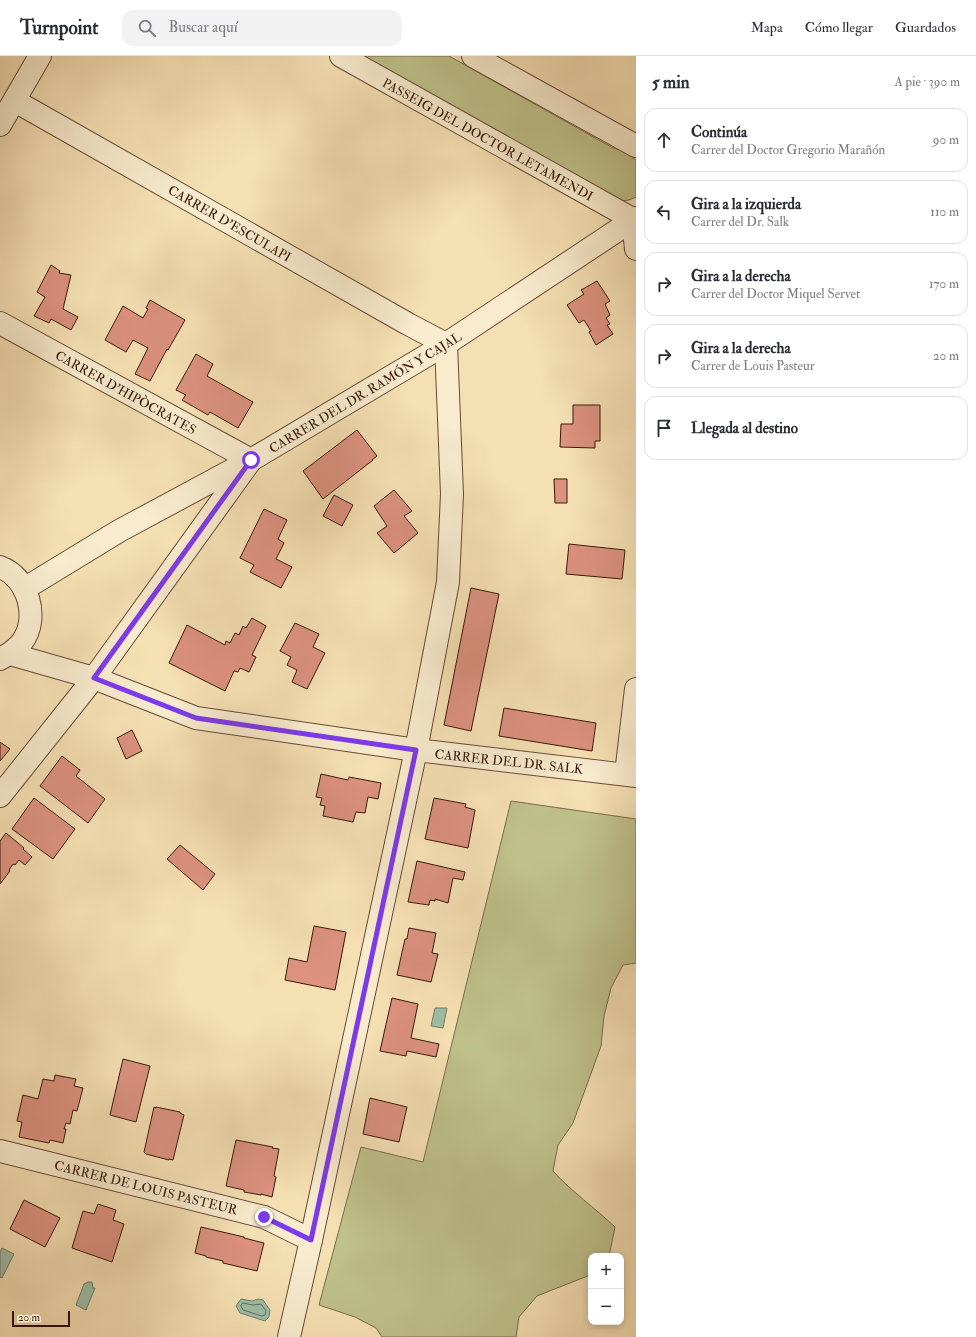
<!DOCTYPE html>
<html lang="es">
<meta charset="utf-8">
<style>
body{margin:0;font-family:"IM FELL Double Pica",serif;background:#f2f2f3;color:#2b2b33}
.controls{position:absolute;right:12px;bottom:12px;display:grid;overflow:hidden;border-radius:8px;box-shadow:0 2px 6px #0003}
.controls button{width:36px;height:36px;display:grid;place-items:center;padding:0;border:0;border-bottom:1px solid #e1e1e2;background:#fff;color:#2b2b33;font:20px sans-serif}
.scale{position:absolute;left:12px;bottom:10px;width:58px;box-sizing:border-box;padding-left:4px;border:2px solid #39180c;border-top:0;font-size:11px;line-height:14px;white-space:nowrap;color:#39180c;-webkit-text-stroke:3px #f8ebce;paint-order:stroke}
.stop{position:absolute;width:12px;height:12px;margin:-9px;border:3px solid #7c3aed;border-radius:50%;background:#fff}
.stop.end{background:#7c3aed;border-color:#fff;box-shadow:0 1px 4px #0008}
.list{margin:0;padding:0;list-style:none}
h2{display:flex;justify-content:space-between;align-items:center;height:52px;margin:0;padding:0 16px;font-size:17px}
h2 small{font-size:13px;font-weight:400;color:#7c7c81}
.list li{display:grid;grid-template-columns:26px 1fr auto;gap:12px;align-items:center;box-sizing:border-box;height:64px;margin:0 8px 8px;padding:0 8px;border:1px solid #e1e1e2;border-radius:12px}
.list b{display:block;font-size:15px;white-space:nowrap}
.list p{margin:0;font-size:13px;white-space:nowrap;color:#7c7c81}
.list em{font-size:13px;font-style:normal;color:#7c7c81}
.icon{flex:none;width:22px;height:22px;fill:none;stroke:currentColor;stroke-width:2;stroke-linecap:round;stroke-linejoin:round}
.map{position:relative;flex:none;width:636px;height:1281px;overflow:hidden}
header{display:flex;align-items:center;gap:24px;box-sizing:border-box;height:56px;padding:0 20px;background:#fff;border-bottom:1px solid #e1e1e2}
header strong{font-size:19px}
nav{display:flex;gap:22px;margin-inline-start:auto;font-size:14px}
.search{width:280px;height:36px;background:#f2f2f3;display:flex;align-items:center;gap:10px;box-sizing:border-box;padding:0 14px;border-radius:12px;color:#7c7c81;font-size:15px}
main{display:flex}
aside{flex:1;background:#fff}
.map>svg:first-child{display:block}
</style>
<header>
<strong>Turnpoint</strong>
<div class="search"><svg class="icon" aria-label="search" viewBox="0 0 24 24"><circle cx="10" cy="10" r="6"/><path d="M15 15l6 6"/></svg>Buscar aquí</div>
<nav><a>Mapa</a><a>Cómo llegar</a><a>Guardados</a></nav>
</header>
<main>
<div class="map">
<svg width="636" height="1281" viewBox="0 0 636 1281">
<rect width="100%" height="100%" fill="#f5e0b4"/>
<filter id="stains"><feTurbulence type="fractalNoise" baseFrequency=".005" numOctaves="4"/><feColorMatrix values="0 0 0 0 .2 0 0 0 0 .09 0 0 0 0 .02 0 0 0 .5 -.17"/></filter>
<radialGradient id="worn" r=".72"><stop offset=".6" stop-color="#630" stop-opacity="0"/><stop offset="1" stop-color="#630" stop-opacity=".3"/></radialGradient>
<g fill="#bfc18b" stroke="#7c6c4c">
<path d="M359 0H449L613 92 621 94 636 104V141L629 144 621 145Z"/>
<path d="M511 745 636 763V907L623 909 611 932 604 960 601 990 573 1067 558 1089 553 1115C572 1136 595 1152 615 1171L609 1200H591V1218L590 1219 537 1240 519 1261 516 1281H382L376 1272 355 1261 319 1249 361 1091 423 1106Z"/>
</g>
<g fill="#9dbea7" stroke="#757c69">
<path d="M435 952H447L443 972 431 970Z"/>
<path d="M2 1192 14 1198 2 1222 0 1221V1196Z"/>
<path d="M88 1226H92L93 1232H95L86 1254 76 1249 84 1228Z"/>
<path d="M241 1243 252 1245 259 1243 263 1244 270 1254 269 1261 265 1265 240 1257 236 1250Z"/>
</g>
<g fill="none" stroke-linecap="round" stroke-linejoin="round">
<path stroke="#6b6b5a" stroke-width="1" d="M243 1247 253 1249 261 1248 266 1255 265 1259 262 1260 243 1254 241 1250Z"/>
</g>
<g fill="#dc927f" stroke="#39180c">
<path d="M51 209 60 215 59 217 71 219 63 253 78 261 71 274 51 263 49 267 34 260 45 241 37 236Z"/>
<path d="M597 225 610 245 605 248 610 259 606 262 610 268 607 269 613 278 596 289 589 276 591 275 584 264 579 267 567 249 584 238 581 234Z"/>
<path d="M150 244 185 264 168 294 167 293 150 325 135 318 148 292 133 284 126 296 105 284 123 250 143 262 148 253 146 252Z"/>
<path d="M196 298 213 308 207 320 253 346 238 372 210 356 208 359 182 344 186 339 176 334Z"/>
<path d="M573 349H600V385H595V392L560 391 561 368H573Z"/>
<path d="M357 374 377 400 372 404H373L323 443 303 415Z"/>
<path d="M554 423H567V447H555Z"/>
<path d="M394 434 412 455 404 460 418 477 394 497 377 477 387 470 374 450Z"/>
<path d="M334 439 353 449 342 470 323 460Z"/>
<path d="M264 453 287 464 278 483 284 487 276 503 292 511 281 532 250 516 254 509 240 502Z"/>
<path d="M569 488 625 494 622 523 566 518Z"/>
<path d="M471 532 499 538 471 675 444 669Z"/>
<path d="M252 562 266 570 252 599 256 601 249 616 240 612 238 616 234 615 225 635 169 607 187 569 225 589 226 585 230 587 235 577 239 579 243 570 246 572Z"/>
<path d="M295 567 319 578 313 591 325 597 307 633 292 626 297 614 287 609 291 601 280 595Z"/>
<path d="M504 652 596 667 592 695 499 680Z"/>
<path d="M132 674 142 695 126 703 117 682Z"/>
<path d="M0 686 10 693 0 705Z"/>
<path d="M62 700 80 714 76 720 105 743 88 767 40 730Z"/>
<path d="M321 718 348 724 349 721 381 727 378 743 368 741 365 757 356 756 353 766 323 760 325 750 320 749 322 742 316 741Z"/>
<path d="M34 742 75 773 53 803 12 773Z"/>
<path d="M434 742 466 748 465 751 475 754 468 792 425 783Z"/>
<path d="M6 777 24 792 23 793 32 801 25 809 19 804 15 809 13 808 9 814 10 815 0 828V785Z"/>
<path d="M180 789 215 818 203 834 167 803Z"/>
<path d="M417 805 465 816 463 824 453 822 448 847 435 843V845L430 844 429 849 408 846Z"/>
<path d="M314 870 346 876 335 934 285 924 289 902 307 906Z"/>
<path d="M409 872 436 877 432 897 438 898 431 926 397 919 405 883H407Z"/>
<path d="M392 942 418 948 411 982 439 988 436 1001 407 995 406 1000 380 995Z"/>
<path d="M123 1003 150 1010 136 1066 110 1059Z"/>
<path d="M55 1019 76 1023 74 1030 83 1032 77 1055 73 1054 70 1068 66 1067 64 1073H66L63 1087 50 1084 49 1087 19 1081 22 1066 17 1065 23 1039 38 1043 43 1023 54 1025Z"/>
<path d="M370 1042 407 1051 399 1086 363 1078Z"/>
<path d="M154 1051 156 1052V1051L180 1056V1057L184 1059 173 1104 169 1103V1104L146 1098 144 1096Z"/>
<path d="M236 1084 273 1091 272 1092 279 1093 274 1120 276 1121 272 1141 261 1138V1139L244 1136V1134L226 1130Z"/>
<path d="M24 1144 60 1162 45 1191 10 1173Z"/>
<path d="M98 1148 116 1154 113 1164 124 1168 112 1206 72 1192 83 1155 94 1158Z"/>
<path d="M201 1171 244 1181V1182L264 1187 257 1215 223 1207V1205L206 1201V1200L195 1197Z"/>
</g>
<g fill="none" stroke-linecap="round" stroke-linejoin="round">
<defs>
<g id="minor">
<path d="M341 0 636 165"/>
<path d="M473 0 636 90"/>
<path d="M15 45 408 268 446 288 452 438 448 526 416 694 311 1184 289 1281"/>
<path d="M0 69 40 0"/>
<path d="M633 164 636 193"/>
<path d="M0 267 251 404 94 622 0 740"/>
<path d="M0 511C28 521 40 562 22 586 16 594 8 599 0 603"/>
<path d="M24 533 119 475 251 404 446 288 636 162"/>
<path d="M10 598 94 622 196 662 416 694 636 720"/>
<path d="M626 718 636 633"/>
<path d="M0 1095 264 1161 311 1184"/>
</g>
</defs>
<use href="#minor" stroke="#684a36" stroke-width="24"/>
<use href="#minor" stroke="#f8ebce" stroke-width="22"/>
</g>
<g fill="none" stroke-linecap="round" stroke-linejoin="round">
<path stroke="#7c3aed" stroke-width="5" d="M251 404 94 622 196 662 416 694 311 1184 264 1161"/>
</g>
<g text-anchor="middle" stroke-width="3.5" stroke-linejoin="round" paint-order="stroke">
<g font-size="13" fill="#39180c" stroke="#f8ebce">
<text transform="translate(488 83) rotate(29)" y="5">PASSEIG DEL DOCTOR LETAMENDI</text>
<text transform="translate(230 167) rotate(30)" y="5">CARRER D'ESCULAPI</text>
<text transform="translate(126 336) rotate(29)" y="5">CARRER D'HIPÒCRATES</text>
<text transform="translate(365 336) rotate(-31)" y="5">CARRER DEL DR. RAMÓN Y CAJAL</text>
<text transform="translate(509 705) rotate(6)" y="5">CARRER DEL DR. SALK</text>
<text transform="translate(146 1131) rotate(14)" y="5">CARRER DE LOUIS PASTEUR</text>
</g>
</g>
<rect width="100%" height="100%" filter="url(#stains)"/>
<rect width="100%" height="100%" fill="url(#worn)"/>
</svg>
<div class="controls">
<button>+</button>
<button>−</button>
</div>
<div class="scale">20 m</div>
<div class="stop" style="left:251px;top:404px"></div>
<div class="stop end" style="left:264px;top:1161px"></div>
</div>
<aside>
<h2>5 min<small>A pie · 390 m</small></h2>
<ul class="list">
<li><svg class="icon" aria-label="ahead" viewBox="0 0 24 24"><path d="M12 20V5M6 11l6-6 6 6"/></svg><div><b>Continúa</b><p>Carrer del Doctor Gregorio Marañón</p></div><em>90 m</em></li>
<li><svg class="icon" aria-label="left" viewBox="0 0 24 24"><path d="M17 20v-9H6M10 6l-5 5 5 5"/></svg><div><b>Gira a la izquierda</b><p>Carrer del Dr. Salk</p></div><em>110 m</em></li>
<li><svg class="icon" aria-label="right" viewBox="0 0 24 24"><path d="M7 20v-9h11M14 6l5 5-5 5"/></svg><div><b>Gira a la derecha</b><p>Carrer del Doctor Miquel Servet</p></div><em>170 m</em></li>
<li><svg class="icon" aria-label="right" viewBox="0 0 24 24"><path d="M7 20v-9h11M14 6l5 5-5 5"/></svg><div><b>Gira a la derecha</b><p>Carrer de Louis Pasteur</p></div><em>20 m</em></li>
<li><svg class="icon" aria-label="arrive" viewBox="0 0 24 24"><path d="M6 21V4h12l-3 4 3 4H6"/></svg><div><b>Llegada al destino</b></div></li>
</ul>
</aside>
</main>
